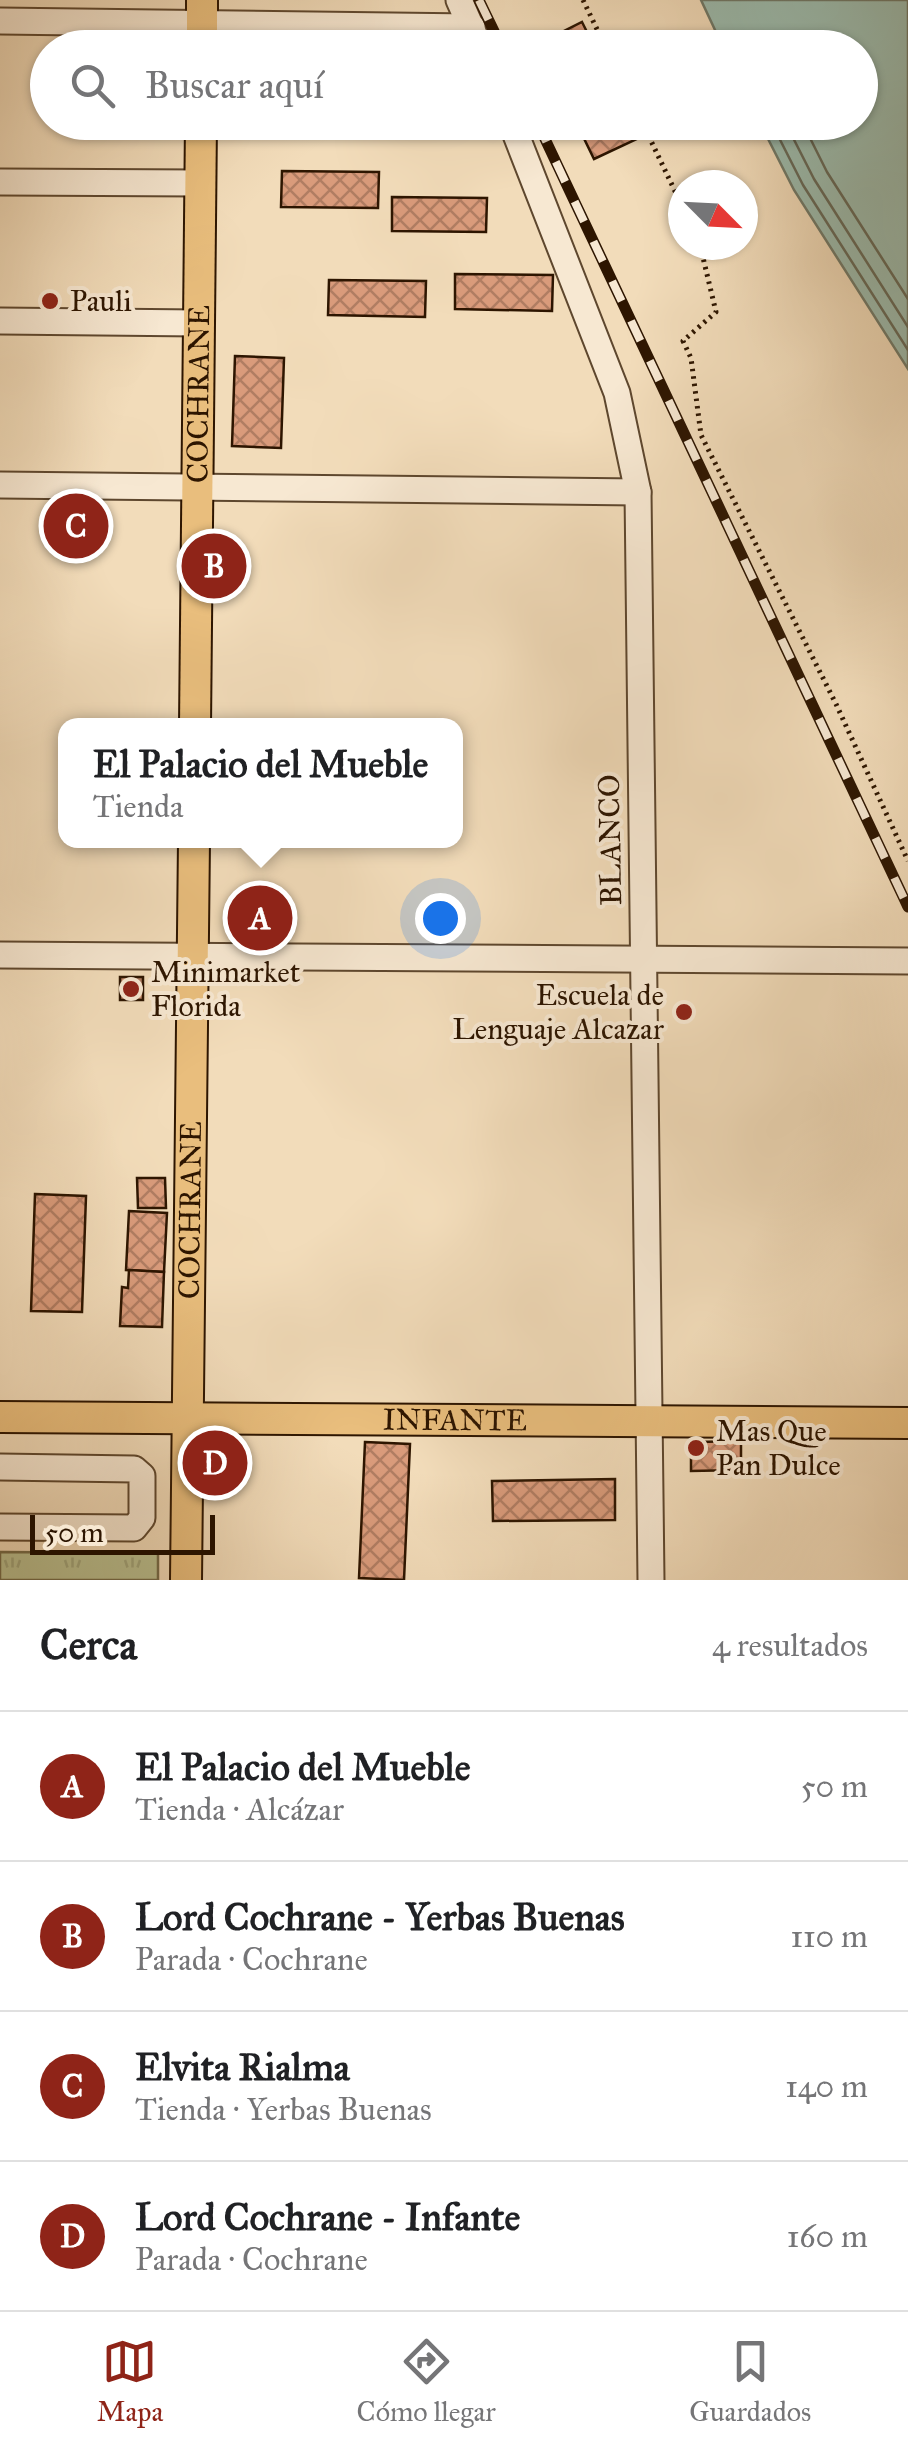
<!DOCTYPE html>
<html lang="es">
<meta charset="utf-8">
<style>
body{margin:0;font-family:"IM FELL Great Primer",serif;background:#f2f2f2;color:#202124}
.compass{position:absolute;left:668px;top:170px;width:90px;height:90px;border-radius:50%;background:#fff;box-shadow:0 2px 8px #0004;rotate:114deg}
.scale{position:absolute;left:30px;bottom:25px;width:185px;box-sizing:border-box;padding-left:10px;border:5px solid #2d1500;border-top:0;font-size:28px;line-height:35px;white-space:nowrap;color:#2d1500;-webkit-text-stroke:8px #f7e8d2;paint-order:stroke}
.you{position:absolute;left:440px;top:918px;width:35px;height:35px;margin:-25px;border:8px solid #fff;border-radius:50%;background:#1a73e8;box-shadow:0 0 0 15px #1a73e833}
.badge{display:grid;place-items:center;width:65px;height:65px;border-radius:50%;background:#8f2418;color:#fff;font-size:32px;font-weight:700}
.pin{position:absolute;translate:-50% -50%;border:5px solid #fff;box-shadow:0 2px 10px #0006}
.popup{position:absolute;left:58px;top:718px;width:405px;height:130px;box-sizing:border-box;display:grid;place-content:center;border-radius:20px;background:#fff;filter:drop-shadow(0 2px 8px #0005);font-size:32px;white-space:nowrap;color:#757577}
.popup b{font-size:38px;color:#202124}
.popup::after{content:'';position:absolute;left:50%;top:100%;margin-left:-20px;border:20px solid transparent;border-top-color:#fff}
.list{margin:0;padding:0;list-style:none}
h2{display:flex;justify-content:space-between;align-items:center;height:130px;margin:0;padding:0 40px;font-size:42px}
h2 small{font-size:32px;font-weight:400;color:#757577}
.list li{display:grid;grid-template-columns:65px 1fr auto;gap:30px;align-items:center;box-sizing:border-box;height:150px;padding:0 40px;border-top:2px solid #e0e0e0}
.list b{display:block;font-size:38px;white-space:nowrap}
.list p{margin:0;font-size:32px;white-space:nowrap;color:#757577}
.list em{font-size:32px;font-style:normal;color:#757577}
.icon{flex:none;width:55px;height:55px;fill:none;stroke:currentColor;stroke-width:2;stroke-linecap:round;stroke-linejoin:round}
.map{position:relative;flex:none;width:908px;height:1580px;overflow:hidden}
.search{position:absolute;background:#fff;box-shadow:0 2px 8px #0004;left:30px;right:30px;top:30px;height:110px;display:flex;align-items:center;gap:25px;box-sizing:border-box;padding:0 35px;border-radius:55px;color:#757577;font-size:38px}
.sheet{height:730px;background:#fff}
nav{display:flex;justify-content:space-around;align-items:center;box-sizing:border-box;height:140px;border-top:2px solid #e0e0e0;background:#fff;font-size:28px;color:#757577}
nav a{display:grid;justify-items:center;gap:5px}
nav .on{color:#8f2418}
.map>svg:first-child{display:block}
</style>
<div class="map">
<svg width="908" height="1580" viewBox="0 0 908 1580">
<defs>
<pattern id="grass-tufts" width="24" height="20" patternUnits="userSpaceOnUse" patternTransform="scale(2.5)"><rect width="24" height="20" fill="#b9c091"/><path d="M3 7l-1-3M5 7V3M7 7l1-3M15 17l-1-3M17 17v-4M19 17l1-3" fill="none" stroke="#9fa47b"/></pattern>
<pattern id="building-cross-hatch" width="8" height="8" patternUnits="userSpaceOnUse" patternTransform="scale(2.5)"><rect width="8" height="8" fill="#d99b7b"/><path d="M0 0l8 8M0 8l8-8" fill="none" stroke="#b07d62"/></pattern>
</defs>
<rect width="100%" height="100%" fill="#f2dcba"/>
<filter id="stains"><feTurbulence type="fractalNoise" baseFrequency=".002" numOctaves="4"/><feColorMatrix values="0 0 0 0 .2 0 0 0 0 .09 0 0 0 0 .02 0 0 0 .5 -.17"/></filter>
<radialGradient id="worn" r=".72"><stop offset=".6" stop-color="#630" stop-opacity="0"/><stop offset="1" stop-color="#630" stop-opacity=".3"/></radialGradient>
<path fill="url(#grass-tufts)" stroke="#736a48" stroke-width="2.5" d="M0 1552 158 1553V1580H0Z"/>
<path fill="#9bbcaf" stroke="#6f7969" stroke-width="2.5" d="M701 0H908V369L794 190 760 123 860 122V48L723 47Z"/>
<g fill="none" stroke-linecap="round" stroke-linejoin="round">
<g stroke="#646858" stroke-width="2.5">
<path d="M771 122 803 185 908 350"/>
<path d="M785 122 814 179 908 327"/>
<path d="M802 122 827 172 908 299"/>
</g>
</g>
<g fill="url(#building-cross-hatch)" stroke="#2d1500" stroke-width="2.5">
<path d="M582 22 595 48H540L538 44Z"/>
<path d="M576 122H631L639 138 594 159Z"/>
<path d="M282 171 379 172 378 208 281 207Z"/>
<path d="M392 197 487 198 486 232 392 231Z"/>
<path d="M455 274 553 275 552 311 455 309Z"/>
<path d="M329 280 426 281 425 317 328 315Z"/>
<path d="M235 356 284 358 281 448 232 446Z"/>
<path d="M285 904V931L235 932V905Z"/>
<rect x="120" y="977" width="23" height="23"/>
<path d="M137 1178H165L166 1208H138Z"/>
<path d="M35 1194 86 1196 82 1312 31 1311Z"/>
<path d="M129 1211 167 1213 164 1272 126 1270Z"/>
<path d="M129 1270 164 1272 162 1327 120 1326 122 1287 128 1288Z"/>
<path d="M741 1441V1470L691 1471V1448L698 1442Z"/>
<path d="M365 1442 410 1444 404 1580 359 1578Z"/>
<path d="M615 1479V1520L493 1521 492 1481Z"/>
</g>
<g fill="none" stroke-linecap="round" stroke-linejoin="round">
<defs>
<g id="minor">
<path d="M459 0 480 48"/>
<path d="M0 21 472 27"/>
<path d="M511 122 617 393 638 492 651 1580"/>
<path d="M0 182 200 183"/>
<path d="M0 321 199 323"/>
<path d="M0 485 638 492"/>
<path d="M0 955 908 961"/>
<path d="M0 1467 134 1469 142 1476V1518L134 1528 0 1527"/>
</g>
<g id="major">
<path d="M202 48V0"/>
<path id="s1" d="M195 726 201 122"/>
<path id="s2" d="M0 1417 908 1423"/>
<path id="s3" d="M186 1580 194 840"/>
</g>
</defs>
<use href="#minor" stroke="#5e472e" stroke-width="29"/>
<use href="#major" stroke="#2d1500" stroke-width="34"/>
<g stroke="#2d1500" stroke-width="5" stroke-dasharray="2.5 5" stroke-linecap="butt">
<path d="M583 0 606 48"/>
<path d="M642 122 683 208"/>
<path d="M700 245 716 312 683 341 691 358 701 435 836 704 908 861"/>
</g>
<use href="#minor" stroke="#f7e8d2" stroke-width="25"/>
<use href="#major" stroke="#e9be7d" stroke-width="30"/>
<defs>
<g id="rail">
<path d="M479 0 502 48"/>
<path d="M537 122 908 907"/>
</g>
</defs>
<use href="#rail" stroke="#2d1500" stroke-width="11"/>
<use href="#rail" stroke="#f7e8d2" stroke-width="8" stroke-dasharray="22" stroke-linecap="butt"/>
</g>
<g fill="#8f2418" stroke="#f7e8d2" stroke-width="4">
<circle cx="50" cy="301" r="10"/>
<circle cx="131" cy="989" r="10"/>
<circle cx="684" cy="1012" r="10"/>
<circle cx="696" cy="1448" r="10"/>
</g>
<g text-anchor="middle" stroke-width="8" stroke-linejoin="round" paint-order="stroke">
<g font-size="30" fill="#2d1500" stroke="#f7e8d2" text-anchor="start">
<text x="70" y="311">Pauli</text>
<text x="151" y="982">Minimarket<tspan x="151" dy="34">Florida</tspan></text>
<text x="664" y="1005" text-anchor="end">Escuela de<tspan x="664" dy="34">Lenguaje Alcazar</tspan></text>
<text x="716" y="1441">Mas Que<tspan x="716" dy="34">Pan Dulce</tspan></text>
</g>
<g font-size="30" fill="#2d1500" stroke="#f7e8d2">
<text dy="10" stroke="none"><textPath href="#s1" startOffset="332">COCHRANE</textPath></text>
<text transform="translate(610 840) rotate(-91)" y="10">BLANCO</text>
<text dy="10" stroke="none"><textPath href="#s3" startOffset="370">COCHRANE</textPath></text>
<text dy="10" stroke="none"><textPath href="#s2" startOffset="455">INFANTE</textPath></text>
</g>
</g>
<rect width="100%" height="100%" filter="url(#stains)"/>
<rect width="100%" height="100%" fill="url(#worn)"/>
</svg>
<svg class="compass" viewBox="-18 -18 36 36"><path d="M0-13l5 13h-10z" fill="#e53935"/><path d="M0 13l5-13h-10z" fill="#757577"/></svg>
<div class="scale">50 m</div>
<div class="you"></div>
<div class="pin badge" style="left:260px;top:918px">A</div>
<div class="popup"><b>El Palacio del Mueble</b>Tienda</div>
<div class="pin badge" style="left:214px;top:566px">B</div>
<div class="pin badge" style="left:76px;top:526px">C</div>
<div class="pin badge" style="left:215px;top:1463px">D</div>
<div class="search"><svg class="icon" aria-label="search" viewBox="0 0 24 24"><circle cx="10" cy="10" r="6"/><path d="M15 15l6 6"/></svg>Buscar aquí</div>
</div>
<section class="sheet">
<h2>Cerca<small>4 resultados</small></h2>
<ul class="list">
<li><span class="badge">A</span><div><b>El Palacio del Mueble</b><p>Tienda · Alcázar</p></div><em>50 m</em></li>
<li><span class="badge">B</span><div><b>Lord Cochrane - Yerbas Buenas</b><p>Parada · Cochrane</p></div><em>110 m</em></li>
<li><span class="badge">C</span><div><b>Elvita Rialma</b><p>Tienda · Yerbas Buenas</p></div><em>140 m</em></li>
<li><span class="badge">D</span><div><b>Lord Cochrane - Infante</b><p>Parada · Cochrane</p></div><em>160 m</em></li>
</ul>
</section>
<nav>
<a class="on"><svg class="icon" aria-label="map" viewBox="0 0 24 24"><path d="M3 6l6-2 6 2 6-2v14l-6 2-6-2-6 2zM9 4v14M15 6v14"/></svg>Mapa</a>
<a><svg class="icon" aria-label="directions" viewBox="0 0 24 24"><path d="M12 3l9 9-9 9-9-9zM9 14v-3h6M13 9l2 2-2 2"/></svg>Cómo llegar</a>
<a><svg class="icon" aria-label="saved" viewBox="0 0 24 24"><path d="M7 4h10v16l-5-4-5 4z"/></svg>Guardados</a>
</nav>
